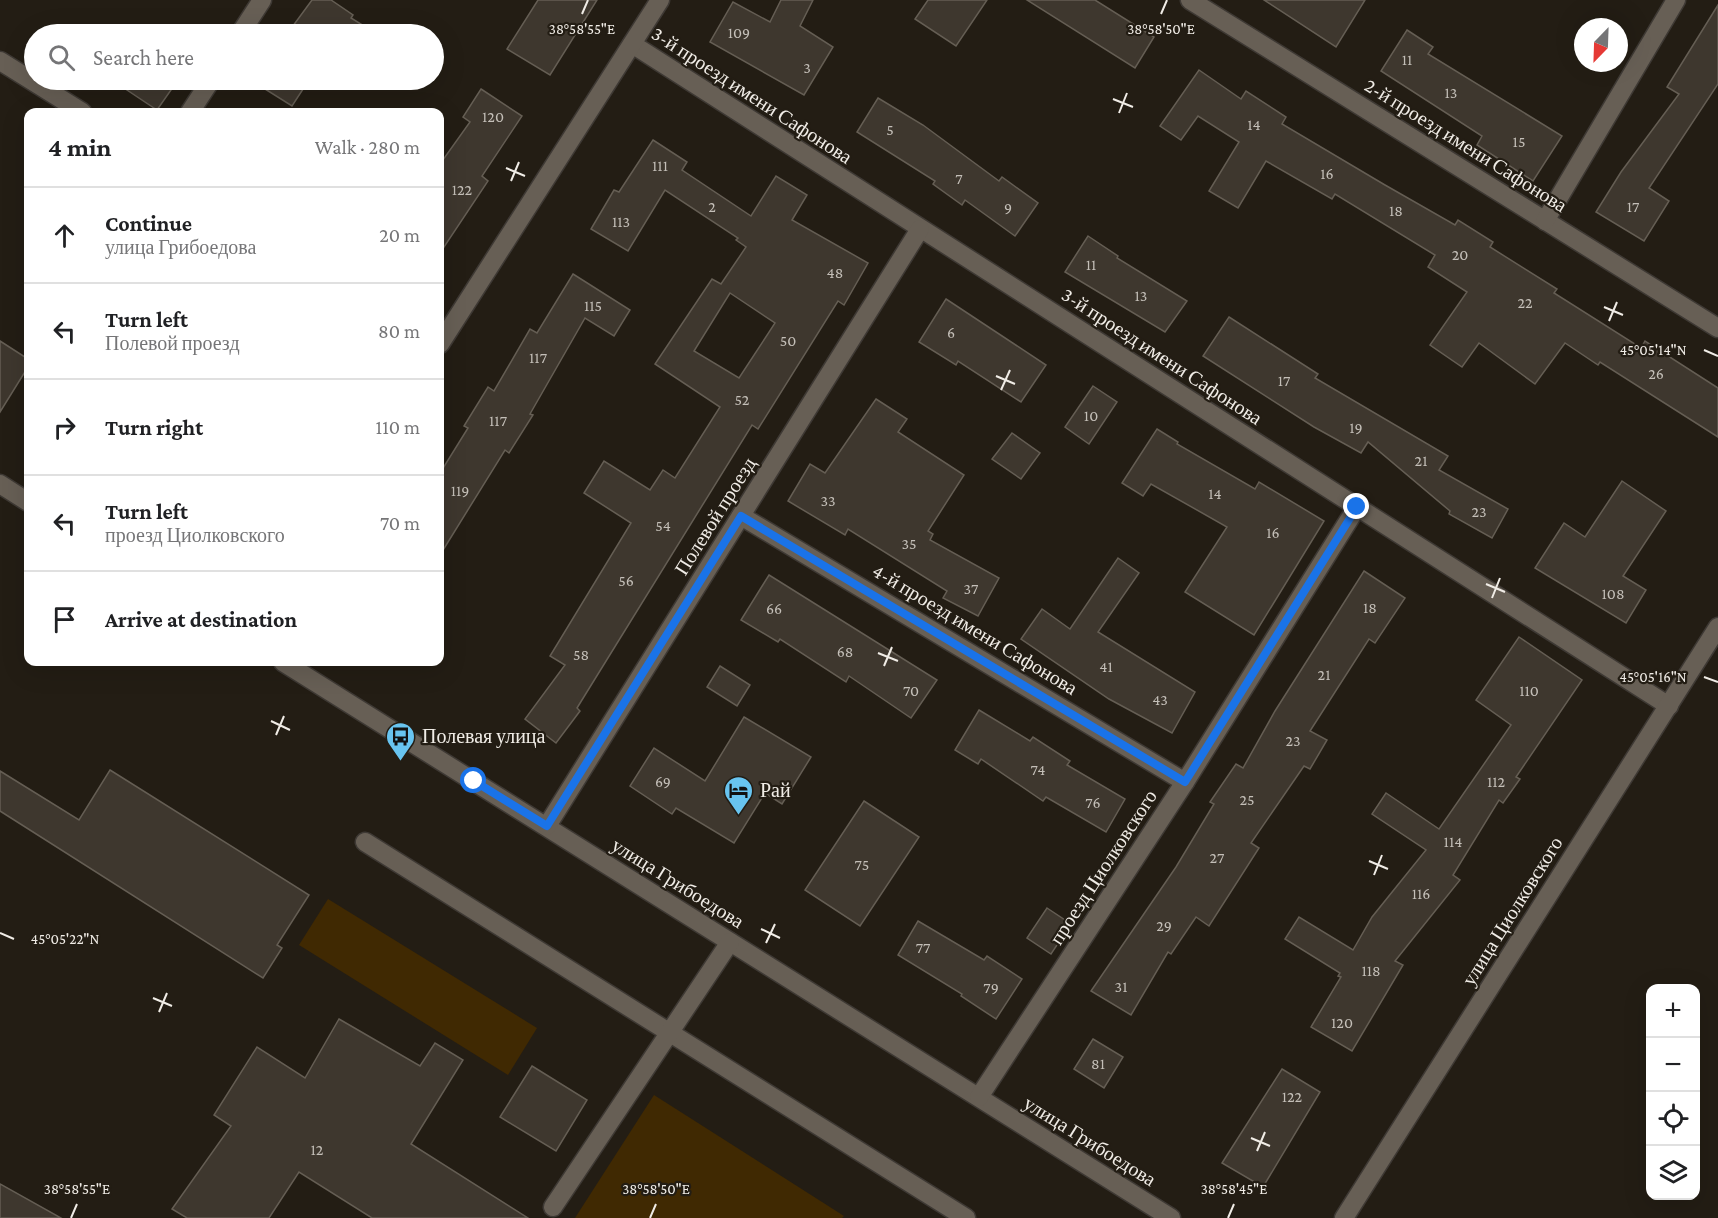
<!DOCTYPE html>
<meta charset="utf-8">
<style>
body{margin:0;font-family:"Crimson Pro",serif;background:#f2f2f2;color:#202124}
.controls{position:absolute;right:18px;bottom:18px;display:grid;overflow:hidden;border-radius:12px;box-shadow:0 6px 24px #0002}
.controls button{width:54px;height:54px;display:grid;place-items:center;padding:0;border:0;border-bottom:2px solid #e0e0e0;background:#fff;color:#202124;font:30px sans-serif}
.compass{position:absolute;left:1574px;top:18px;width:54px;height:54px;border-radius:50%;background:#fff;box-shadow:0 6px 24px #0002;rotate:203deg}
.stop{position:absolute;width:18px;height:18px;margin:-14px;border:4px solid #1a73e8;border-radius:50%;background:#fff}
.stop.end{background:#1a73e8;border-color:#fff;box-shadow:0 2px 6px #0008}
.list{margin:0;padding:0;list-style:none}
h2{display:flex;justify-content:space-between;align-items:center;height:78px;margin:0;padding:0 24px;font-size:26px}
h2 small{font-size:20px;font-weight:400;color:#757577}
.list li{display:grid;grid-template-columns:39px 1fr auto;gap:18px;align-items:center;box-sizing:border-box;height:96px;padding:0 24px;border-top:2px solid #e0e0e0}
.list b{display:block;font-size:22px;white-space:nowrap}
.list p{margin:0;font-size:20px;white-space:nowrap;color:#757577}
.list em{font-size:20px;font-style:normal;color:#757577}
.icon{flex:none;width:33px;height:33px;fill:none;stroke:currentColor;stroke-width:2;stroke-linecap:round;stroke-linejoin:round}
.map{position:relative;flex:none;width:1718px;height:1218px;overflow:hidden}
.search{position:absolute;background:#fff;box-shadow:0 6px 24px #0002;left:24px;top:24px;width:420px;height:66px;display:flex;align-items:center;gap:15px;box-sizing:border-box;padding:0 21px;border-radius:33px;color:#757577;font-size:22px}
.panel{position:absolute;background:#fff;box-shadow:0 6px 24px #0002;left:24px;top:108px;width:420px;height:558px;border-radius:12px}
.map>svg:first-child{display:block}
</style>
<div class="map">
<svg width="1718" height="1218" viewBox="0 0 1718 1218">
<rect width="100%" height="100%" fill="#231d14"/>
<g fill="#402902">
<path d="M328 899 537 1028 508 1075 299 945Z"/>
<path d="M654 1095 844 1216 842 1218H575Z"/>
</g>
<g fill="#3e372e" stroke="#655e54" stroke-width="1.5" fill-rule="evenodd">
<path d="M312 0H331L353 15 351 18 377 34H287Z"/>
<path d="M538 0H597L550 75 507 49Z"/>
<path d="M781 0H813L800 26 833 47 804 95 710 42 733 2 770 22Z"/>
<path d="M928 0H987L956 46 915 19Z"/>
<path d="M1027 0H1095L1154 37 1135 68Z"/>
<path d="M1264 0H1365L1336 47Z"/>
<path d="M1718 5V84L1649 188 1669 201 1644 241 1596 212 1621 172 1679 94 1667 87Z"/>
<path d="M1407 30 1433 47 1428 54 1562 136 1533 181 1477 145 1482 136 1381 71Z"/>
<path d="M1199 70 1241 99 1246 91 1286 117 1282 124 1385 185 1455 225 1458 220 1493 242 1490 247 1557 289 1554 293 1641 348 1645 341 1718 388V437L1600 362 1598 365 1565 343 1535 384 1479 343 1462 367 1430 345 1467 292 1428 267 1435 255 1335 194 1332 199 1266 161 1238 208 1209 191 1239 142 1198 116 1181 140 1160 126Z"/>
<path d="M112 80H178L157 110Z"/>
<path d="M260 80H309L292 106 257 84Z"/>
<path d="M481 89 522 116 482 176 488 181 440 253V164L470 122 463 117Z"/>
<path d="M878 98 923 125 999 181 1002 177 1038 203 1015 236 965 200 962 205 933 184 935 181 857 132Z"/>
<path d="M653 140 687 162 682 170 751 216 776 176 807 195 792 220 868 263 844 305 838 301 758 429 752 425 577 708 580 711 556 743 525 719 565 665 550 656 631 523 584 493 604 461 650 490 663 470 675 478 720 407 655 364 712 279 721 284 746 247 736 240 738 238 665 190 628 251 591 229 614 190 619 192ZM730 293 775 323 739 378 694 351Z"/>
<path d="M1088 236 1118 256 1117 258 1187 301 1165 332 1065 272Z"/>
<path d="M573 274 630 310 614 336 585 318 530 414 533 415 509 453 505 450 440 555V473L468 428 464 426 488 387 494 391 530 329 537 333Z"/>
<path d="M946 299 1046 365 1021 402 958 361 956 365 919 342Z"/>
<path d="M1229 317 1318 374 1315 378 1448 456 1439 470 1508 509 1492 538 1449 514 1450 511 1368 442 1361 453 1314 427 1203 356Z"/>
<path d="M0 341 28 359V367L0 412Z"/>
<path d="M1093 386 1117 402 1089 444 1065 427Z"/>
<path d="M876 399 907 419 898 432 964 475 928 531 933 534 930 540 999 578 978 616 943 598 947 591 848 529 845 535 788 501 810 464 825 473Z"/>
<path d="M1157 429 1178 442 1177 444 1255 489 1259 482 1324 521 1254 635 1185 592 1227 527 1151 484 1143 496 1122 483Z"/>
<path d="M1012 433 1040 453 1021 479 992 459Z"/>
<path d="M1622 481 1666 511 1623 576 1646 590 1626 623 1535 568 1564 523 1585 537Z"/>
<path d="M1118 558 1139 573 1098 632 1195 692 1172 733 1109 699 1021 639 1042 609 1070 629Z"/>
<path d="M1364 571 1405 598 1375 643 1369 639 1310 731 1327 740 1310 769 1304 766 1251 843 1259 848 1209 926 1196 917 1171 954 1168 952 1131 1015 1091 991 1176 867 1214 804 1210 802 1236 764 1243 768 1275 711Z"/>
<path d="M769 575 937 680 911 718 849 676 846 682 780 639 778 642 741 620Z"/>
<path d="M1519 637 1582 680 1516 777 1520 779 1503 803 1499 800 1453 875 1460 880 1395 961 1403 965 1352 1051 1311 1027 1341 977 1338 976 1340 973 1285 939 1299 917 1353 950 1372 917 1426 850 1372 814 1386 793 1439 829 1511 725 1476 700Z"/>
<path d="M720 666 750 685 737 706 707 687Z"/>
<path d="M979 710 1030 741 1033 737 1070 761 1067 765 1125 799 1106 832 1046 797 1043 801 981 759 978 764 955 750Z"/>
<path d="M744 717 811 757 782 804 765 793 734 843 676 808 672 814 630 786 654 748 705 781Z"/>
<path d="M110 770 309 895 277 945 282 948 263 978 0 811V771L79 820Z"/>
<path d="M864 801 919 837 860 926 805 890Z"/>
<path d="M1047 908 1071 924 1051 954 1027 938Z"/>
<path d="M918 921 984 960 987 956 1022 979 996 1019 961 996 962 994 898 955Z"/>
<path d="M339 1019 420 1066 435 1043 463 1060 411 1144 528 1218H372L299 1172 269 1218H187L172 1209 231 1126 214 1115 257 1047 305 1078Z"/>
<path d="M1093 1039 1123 1057 1104 1088 1074 1069Z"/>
<path d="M532 1066 587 1100 556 1151 500 1117Z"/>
<path d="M1282 1069 1320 1092 1263 1187 1222 1163Z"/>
<path d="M0 1184 61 1218H0Z"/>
</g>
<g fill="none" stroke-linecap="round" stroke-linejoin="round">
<defs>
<g id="minor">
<path d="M1190 0 1718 328"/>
<path d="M240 34 262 0"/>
<path d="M632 44 1669 706"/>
<path d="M0 61 82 112"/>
<path d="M190 112 211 80"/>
<path d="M1545 221 1676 0"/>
<path d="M440 344 660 0"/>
<path d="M0 484 28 502"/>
<path d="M741 516 1185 782"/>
<path d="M283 662 1171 1218"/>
<path d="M547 826 920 229"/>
<path d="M365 842 966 1218"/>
<path d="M979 1097 1185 782 1357 507"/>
<path d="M553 1207 730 942"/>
<path d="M1344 1218 1718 627"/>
</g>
</defs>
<use href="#minor" stroke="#3e3934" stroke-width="21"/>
<use href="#minor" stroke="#675f55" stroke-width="18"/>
</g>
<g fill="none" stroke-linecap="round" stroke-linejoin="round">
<path stroke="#1a73e8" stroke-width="8" d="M474 781 547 826 741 516 1185 782 1357 507"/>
</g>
<path fill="none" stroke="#f0ece6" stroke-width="2" d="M582 14 588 0M1161 14 1167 0M1113 99 1133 107M1119 113 1127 93M506 168 525 176M511 181 519 162M1604 307 1623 315M1609 321 1617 302M1704 350 1718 356M996 376 1015 384M1001 390 1010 370M1486 584 1505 592M1492 598 1500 578M878 653 898 661M884 666 892 647M1704 677 1718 682M271 721 290 730M276 735 284 716M1369 861 1388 869M1374 875 1382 855M761 929 780 938M0 933 14 939M766 943 775 924M153 998 172 1006M159 1012 167 993M1251 1138 1270 1146M1257 1151 1265 1132M71 1218 77 1204M650 1218 656 1204M1228 1218 1234 1204"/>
<defs>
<symbol id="bus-pin" viewBox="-11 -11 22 30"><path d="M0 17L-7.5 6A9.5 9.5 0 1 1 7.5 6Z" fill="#68c4f0" stroke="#231d14"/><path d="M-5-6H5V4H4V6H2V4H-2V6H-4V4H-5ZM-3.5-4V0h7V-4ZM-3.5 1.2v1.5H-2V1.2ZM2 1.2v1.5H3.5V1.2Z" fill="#111"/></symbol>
<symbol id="hotel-pin" viewBox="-11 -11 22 30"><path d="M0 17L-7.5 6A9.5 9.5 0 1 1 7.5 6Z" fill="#68c4f0" stroke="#231d14"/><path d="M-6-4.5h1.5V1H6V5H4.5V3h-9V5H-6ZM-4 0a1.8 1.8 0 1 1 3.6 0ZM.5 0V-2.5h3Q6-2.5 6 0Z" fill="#111"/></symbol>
</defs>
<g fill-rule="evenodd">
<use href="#bus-pin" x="384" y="720" width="33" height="45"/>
<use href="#hotel-pin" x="722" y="774" width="33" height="45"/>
</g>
<g text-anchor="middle" stroke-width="4.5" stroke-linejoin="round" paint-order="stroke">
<g font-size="16" fill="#c4bfb8">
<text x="739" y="38">109</text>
<text x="1407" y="65">11</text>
<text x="807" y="73">3</text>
<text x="1451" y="98">13</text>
<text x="493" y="122">120</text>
<text x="1254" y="130">14</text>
<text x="890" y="135">5</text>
<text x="1519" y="147">15</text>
<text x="660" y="171">111</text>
<text x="1327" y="179">16</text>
<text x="959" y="184">7</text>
<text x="462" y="195">122</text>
<text x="712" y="212">2</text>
<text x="1633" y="212">17</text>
<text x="1008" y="213">9</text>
<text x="1396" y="216">18</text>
<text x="621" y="227">113</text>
<text x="1460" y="260">20</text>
<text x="1091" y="270">11</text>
<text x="835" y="278">48</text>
<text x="1141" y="301">13</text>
<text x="1525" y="308">22</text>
<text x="593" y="311">115</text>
<text x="951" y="338">6</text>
<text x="788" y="346">50</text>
<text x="538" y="363">117</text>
<text x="1656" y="379">26</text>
<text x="1284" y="386">17</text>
<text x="742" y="405">52</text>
<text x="1091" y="421">10</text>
<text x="498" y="426">117</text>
<text x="1356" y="433">19</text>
<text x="1421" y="466">21</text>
<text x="460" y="496">119</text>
<text x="1215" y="499">14</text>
<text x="828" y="506">33</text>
<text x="1479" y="517">23</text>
<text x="663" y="531">54</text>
<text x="1273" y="538">16</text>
<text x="909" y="549">35</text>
<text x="626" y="586">56</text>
<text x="971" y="594">37</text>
<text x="1613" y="599">108</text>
<text x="1370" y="613">18</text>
<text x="774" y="614">66</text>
<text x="845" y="657">68</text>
<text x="581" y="660">58</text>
<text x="1106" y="672">41</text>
<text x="1324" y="680">21</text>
<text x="911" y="696">70</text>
<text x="1529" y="696">110</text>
<text x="1160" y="705">43</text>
<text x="1293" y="746">23</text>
<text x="1038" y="775">74</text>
<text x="663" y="787">69</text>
<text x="1496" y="787">112</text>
<text x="1247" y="805">25</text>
<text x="1093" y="808">76</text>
<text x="1453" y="847">114</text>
<text x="1217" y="863">27</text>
<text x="862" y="870">75</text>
<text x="1421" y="899">116</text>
<text x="1164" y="931">29</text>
<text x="923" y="953">77</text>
<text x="1371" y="976">118</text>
<text x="1121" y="992">31</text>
<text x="991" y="993">79</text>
<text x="1342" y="1028">120</text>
<text x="1098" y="1069">81</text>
<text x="1292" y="1102">122</text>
<text x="317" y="1155">12</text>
</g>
<g font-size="20" fill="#f0ece6" stroke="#231d14">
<text transform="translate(752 95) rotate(33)" y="7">3-й проезд имени Сафонова</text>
<text transform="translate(1466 145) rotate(32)" y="7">2-й проезд имени Сафонова</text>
<text transform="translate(1162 356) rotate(33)" y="7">3-й проезд имени Сафонова</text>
<text transform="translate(715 516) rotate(-58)" y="7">Полевой проезд</text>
<text transform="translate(975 629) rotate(31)" y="7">4-й проезд имени Сафонова</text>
<text transform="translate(1103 867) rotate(-57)" y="7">проезд Циолковского</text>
<text transform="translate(678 883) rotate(32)" y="7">улица Грибоедова</text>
<text transform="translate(1512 911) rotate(-58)" y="7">улица Циолковского</text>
<text transform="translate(1090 1141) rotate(32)" y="7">улица Грибоедова</text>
</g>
<g font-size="20" fill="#f0ece6" stroke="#231d14" text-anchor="start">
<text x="422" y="743">Полевая улица</text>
<text x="760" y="797">Рай</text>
</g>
</g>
<g font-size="15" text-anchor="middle" fill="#f0ece6" stroke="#231d14" stroke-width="4.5" stroke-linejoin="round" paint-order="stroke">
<text x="582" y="34">38°58'55"E</text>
<text x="1161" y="34">38°58'50"E</text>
<text x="1653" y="355">45°05'14"N</text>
<text x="1653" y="682">45°05'16"N</text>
<text x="65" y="944">45°05'22"N</text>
<text x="77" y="1194">38°58'55"E</text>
<text x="656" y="1194">38°58'50"E</text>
<text x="1234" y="1194">38°58'45"E</text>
</g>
</svg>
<div class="controls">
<button>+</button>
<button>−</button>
<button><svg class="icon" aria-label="locate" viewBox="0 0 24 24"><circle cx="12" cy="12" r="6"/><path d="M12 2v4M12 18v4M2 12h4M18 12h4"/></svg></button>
<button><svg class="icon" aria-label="layers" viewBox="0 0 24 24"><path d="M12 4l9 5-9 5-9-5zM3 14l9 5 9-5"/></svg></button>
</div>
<svg class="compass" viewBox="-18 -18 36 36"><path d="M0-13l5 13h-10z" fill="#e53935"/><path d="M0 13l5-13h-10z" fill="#757577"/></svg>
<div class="stop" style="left:474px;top:781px"></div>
<div class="stop end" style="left:1357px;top:507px"></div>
<div class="search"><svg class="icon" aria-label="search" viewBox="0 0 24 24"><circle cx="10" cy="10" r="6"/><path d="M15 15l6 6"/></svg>Search here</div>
<section class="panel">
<h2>4 min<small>Walk · 280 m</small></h2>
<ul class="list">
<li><svg class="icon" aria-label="ahead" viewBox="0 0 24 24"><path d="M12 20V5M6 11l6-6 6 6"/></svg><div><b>Continue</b><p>улица Грибоедова</p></div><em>20 m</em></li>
<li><svg class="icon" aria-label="left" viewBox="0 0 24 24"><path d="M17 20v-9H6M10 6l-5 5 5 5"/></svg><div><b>Turn left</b><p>Полевой проезд</p></div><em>80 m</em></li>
<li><svg class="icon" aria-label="right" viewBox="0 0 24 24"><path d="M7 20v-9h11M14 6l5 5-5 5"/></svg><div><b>Turn right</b></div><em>110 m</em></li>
<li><svg class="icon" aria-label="left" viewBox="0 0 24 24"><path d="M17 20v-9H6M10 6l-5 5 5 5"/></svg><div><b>Turn left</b><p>проезд Циолковского</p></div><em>70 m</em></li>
<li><svg class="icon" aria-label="arrive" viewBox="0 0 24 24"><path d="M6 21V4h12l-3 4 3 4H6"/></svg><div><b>Arrive at destination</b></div></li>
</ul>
</section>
</div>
